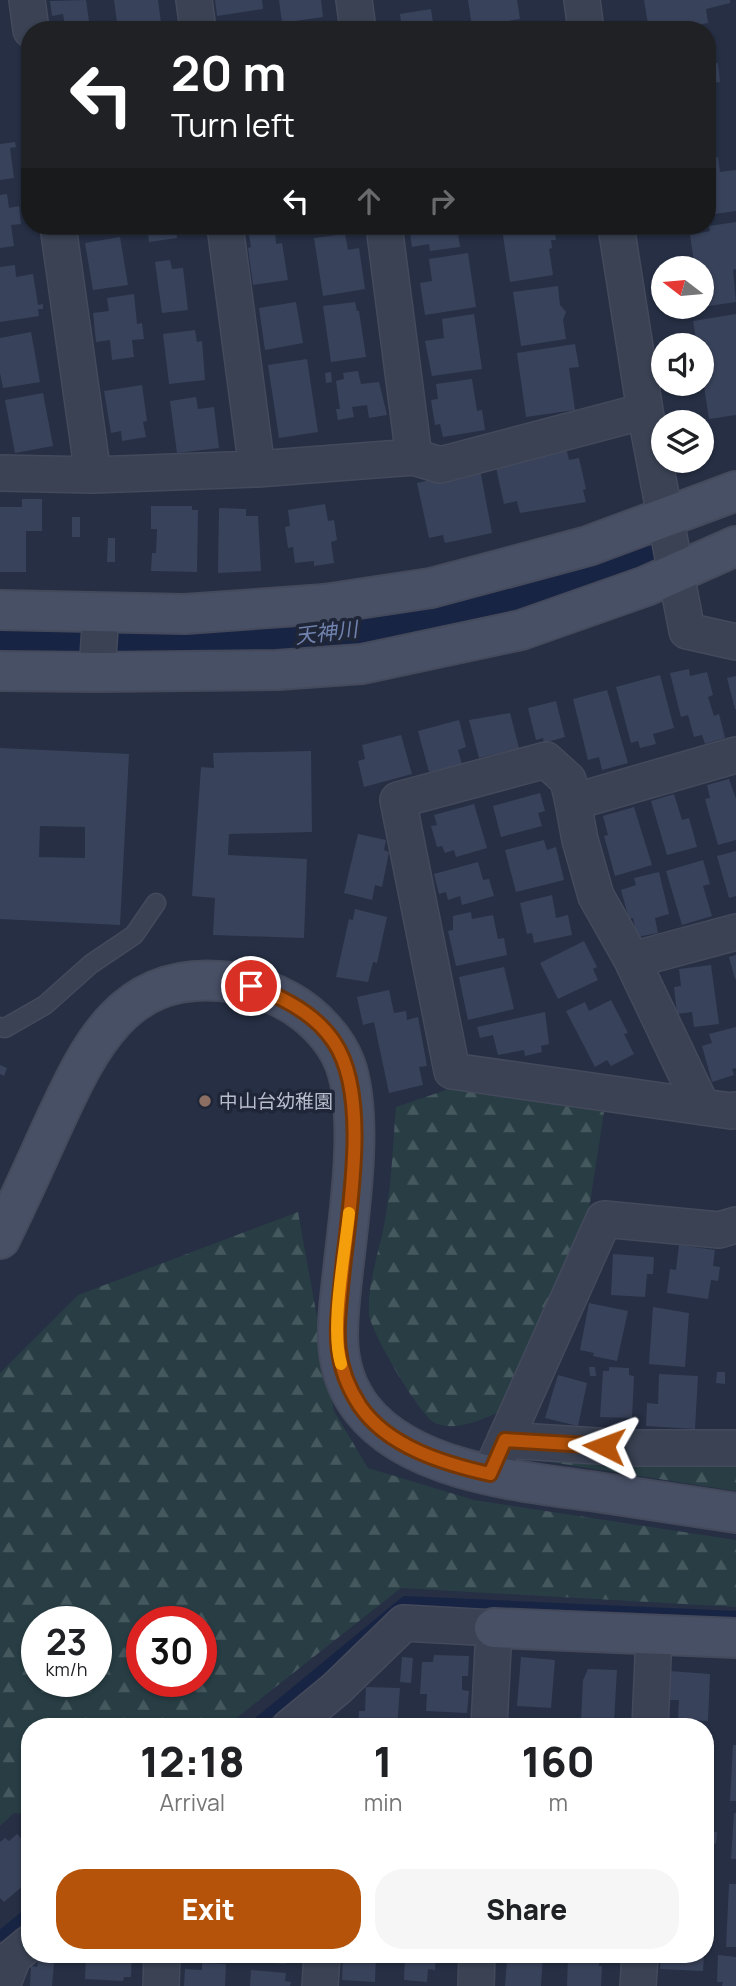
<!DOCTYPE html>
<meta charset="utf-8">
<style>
body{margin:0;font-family:Manrope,"Noto Sans JP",sans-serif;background:#f6f6f6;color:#202124;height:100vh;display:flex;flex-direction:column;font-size:26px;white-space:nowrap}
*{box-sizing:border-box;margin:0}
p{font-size:23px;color:#757577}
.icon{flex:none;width:38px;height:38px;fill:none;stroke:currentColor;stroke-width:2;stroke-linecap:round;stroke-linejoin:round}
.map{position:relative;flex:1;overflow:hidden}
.panel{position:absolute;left:21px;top:1718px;width:693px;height:245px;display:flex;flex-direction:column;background:#fff;border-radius:28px;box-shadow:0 2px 5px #0004}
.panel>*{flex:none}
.top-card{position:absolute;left:21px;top:21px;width:695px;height:214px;border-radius:28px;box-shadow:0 2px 5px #0004;background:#202124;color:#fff;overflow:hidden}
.needle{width:46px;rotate:286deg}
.fabs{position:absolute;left:651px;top:256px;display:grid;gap:14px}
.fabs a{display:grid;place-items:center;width:63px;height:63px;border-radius:50%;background:#fff;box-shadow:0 2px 5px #0004;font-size:35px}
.speed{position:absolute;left:21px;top:1606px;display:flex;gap:14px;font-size:35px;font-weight:700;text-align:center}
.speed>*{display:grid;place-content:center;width:91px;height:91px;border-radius:50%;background:#fff;box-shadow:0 2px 5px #0004;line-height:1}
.speed small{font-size:18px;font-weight:400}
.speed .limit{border:10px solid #d22;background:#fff;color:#111}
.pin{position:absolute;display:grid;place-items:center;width:60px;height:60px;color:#fff;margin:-30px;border:4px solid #fff;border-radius:50%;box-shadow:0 2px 7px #0007}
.me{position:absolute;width:77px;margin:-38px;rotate:273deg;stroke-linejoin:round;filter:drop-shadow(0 0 5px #0008)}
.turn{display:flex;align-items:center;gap:24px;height:147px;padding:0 35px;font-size:32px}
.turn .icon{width:91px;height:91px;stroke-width:2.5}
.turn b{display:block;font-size:49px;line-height:60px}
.lanes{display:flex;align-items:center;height:66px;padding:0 35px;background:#0003;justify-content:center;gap:35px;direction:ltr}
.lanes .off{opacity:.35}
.eta{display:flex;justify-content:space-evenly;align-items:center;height:119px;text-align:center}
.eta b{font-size:42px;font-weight:800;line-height:49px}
.button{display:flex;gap:14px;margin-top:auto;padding:14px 35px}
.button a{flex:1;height:80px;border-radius:28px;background:#b45309;color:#fff;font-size:28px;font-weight:800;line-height:80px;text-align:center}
.button a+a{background:#f6f6f6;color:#202124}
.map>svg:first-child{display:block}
</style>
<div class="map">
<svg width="736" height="1986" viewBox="0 0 736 1986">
<defs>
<pattern id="forest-firs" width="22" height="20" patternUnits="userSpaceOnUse" patternTransform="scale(1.75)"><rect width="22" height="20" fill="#283e44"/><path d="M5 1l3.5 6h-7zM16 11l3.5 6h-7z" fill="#45585e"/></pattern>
</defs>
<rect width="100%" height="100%" fill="#262f44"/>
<!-- forest -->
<path fill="url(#forest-firs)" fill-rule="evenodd" d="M452,1088l152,24 -17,110 -80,187c-22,8 -48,24 -72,14 -15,-7 -65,-92 -66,-109 -2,-33 12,-67 17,-100 6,-35 7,-72 10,-107z
M298,1212l36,199 34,57 106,32 262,40v67l-335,-19 -176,139h-195v88l-16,-2 -14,13v-453l78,-78zM37,1622h59v60h-59zM142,1622h59v60h-59z
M531,1459l205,2v30z"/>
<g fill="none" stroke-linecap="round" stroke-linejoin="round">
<!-- stream -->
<path stroke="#182443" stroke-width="10" d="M252,1727l153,-126 331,15
M0,1936l30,-25"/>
<!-- river -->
<path stroke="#182443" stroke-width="56" d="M0,641l162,3 99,-4 185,-23 198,-59"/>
</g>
<!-- building -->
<path fill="#38425a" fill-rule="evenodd" d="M86,0l3,21 -24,4 -2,-11 -11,2 -2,-15z
M114,0h44l4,30h-44z
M215,0h47l1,9 -46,7z
M279,0h42l2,17 -41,6z
M468,0h49l3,19 -48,8z
M644,0h86v3l-24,6 2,14 -37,7h-22z
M431,9l3,21h-32l-2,-16z
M707,54l3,10 8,-1 2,19 -13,2z
M707,92l6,29 -6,1z
M707,133h3l3,25 5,-1 2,15 16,-2v41l-29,4z
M15,142l1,5 -6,1 4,30 -14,2v-36z
M7,194l2,14 10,-2 2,18 -10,1 3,21 -14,2v-53z
M736,222v47l-3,1 3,32 -34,5v-39h-7l-5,-33 20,-4 -1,-5z
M147,226h29l1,12 -28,4z
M409,226h48l3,21 -30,4 -1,-7 -17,3z
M524,226h30l2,14h-5l1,8 -3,1 4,26 -43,7 -8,-53z
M275,231l1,13 6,-1 6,37 -35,5 -5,-37 3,-1 -2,-12z
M345,234l3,16 11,-2 6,41 -42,7 -9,-58z
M120,237l8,48 -35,5 -8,-47z
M468,253l8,54 -51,8 -5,-32 12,-2 -3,-22z
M170,260l2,9 11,-1 5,42 -26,3 -7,-51z
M15,265l1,12 17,-3 5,31 5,-1v5h-5l1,7 -39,6v-55z
M558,286l2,19 6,7 -3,8 3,19 -45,7 -8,-54z
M134,294l3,30 5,-1 2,16 -12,1 2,17 -22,3 -2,-20 -14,2 -3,-29 16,-2 -2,-13z
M296,302l7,41 -38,7 -6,-42z
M355,302l2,9h2l7,46 -35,5 -8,-56z
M474,314l8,55 -50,7 -7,-35 19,-3 -2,-19z
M736,314v101l-27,4 -7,-46v-28h-5l-4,-24z
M195,330l2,12 5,-1 3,39 -36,4 -6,-50z
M31,332l9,50 -37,6 -3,-15v-35z
M575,344l4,23 -10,1 6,42 -49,7 -9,-64z
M307,359l11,73 -39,6 -11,-73z
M358,371l3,13 18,-2 8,33 -18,3 -2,-13 -15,2 2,10 -16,3 -2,-11h4l-4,-28 8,-2 -1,-6z
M331,372l1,10 -6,1 -1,-10z
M472,379l5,32 5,-1 3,20 -42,7 -3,-13 -5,1 -4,-25 7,-1 -2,-15z
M142,385l5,36 -4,1 3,15 -24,4 -1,-10 -10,2 -7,-42z
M43,393l10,53 -38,7 -10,-53z
M196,397l2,12 16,-2 5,41 -42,5 -7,-52z
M567,451l2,9 10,-2 7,31 -3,1 3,12 -66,11 -3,-12 -13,3 -9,-41 48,-10v3z
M480,469l12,64 -47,10 -2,-8 -14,3 -12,-55z
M22,499h20v32h-16v41h-26v-65h22z
M325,504l3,17 6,-1 3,20 -6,2 3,21 -20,3v-5l-19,2 -2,-16 -5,1 -3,-21 5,-1 -2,-16z
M151,506h41v4h6l-1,62 -46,-1 1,-18h4l1,-24h-6z
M219,508l27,1v7h12l3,55 -43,2z
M72,517h8v20h-8z
M108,538h7v24h-8z
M689,669l1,7 17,-4 6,23 -5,2 6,19 5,-2 6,24 -20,6 -3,-9 -8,2 -6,-22 -7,2 -11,-44z
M660,675l14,53 -21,6 3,10 -16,4 -2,-7 -7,2 -15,-56z
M736,676v33h-1l-8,-31z
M607,690l21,73 -26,7 -3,-13 -11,3 -15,-61z
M556,701l9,36 -21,6 -1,-5 -7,2 -8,-32z
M510,713l9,35 -40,10 -10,-38z
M459,720l7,27 -8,3 4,14 -33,8 -11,-41z
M401,735l11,39 -48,13 -6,-26 7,-2 -3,-14z
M0,748l129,6 -9,171 -120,-6zM40,826l45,1v31l-46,-1z
M311,751l1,81 -83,2 -1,21 79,4 -3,79 -91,-3 2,-37 -23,-2 9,-129 13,1 -1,-15z
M729,779l7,20v41l-18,5 -13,-46 5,-1 -3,-13z
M540,793l5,18 -7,2 4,13 -41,11 -8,-31z
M674,794l8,26 7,-2 8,29 -30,8 -16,-54z
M474,804l13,44 -31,9 -2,-7 -9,3 -3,-7 -5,1 -6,-21 6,-1 -3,-10z
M634,807l18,58 -37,11 -11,-40 4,-1 -5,-19z
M358,834l28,6 -2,10 5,2 -7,35 -7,-2 -3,15 -28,-7z
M544,840l3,10 9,-3 8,33 -48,12 -11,-42z
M736,851v45l-7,2 -12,-42z
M703,860l7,24 -7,2 9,30 -30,9 -16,-54z
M478,862l5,18 6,-1 5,17 -32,9 -2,-9 -12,4 -2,-8 -7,2 -5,-20z
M659,872l10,42 -14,4 3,15 -21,4 -4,-19 -4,1 -8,-29 15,-5 -2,-7z
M552,895l4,23 12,-3 4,20 -38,8 -2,-10 -5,1 -7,-31z
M355,909l32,8 -10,46 -4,-1 -5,20 -32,-5 13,-58 4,1z
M471,912l1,7 21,-4 5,24 6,-1 3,17 -51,11 -8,-35 5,-1v-14z
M584,941l13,26 -4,2 5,11 -40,19 -18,-36z
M736,955v24h-1l-6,-22z
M711,965l8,59 -25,3 -2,-15 -15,2 -3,-27 7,-1 -2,-17z
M504,967l10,42 -46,11 -9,-43z
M389,990l5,23 12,-2 1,9 11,-3 9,49 -8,1 4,18 -34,8 -15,-71 -11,3 -6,-28z
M611,1000l17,33 -4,1 10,20 -23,12 -4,-6 -12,7 -29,-56 19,-9 4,9z
M545,1012l4,32 -8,2 1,6 -17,4 -1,-6 -26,5 -5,-20 -13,3 -3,-11z
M736,1027v41l-4,1 2,6 -22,7 -10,-36 10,-3 -3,-9z
M0,1065l7,3 -3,8 -4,-2z
M679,1245l36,5 -2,16 7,1 -2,14 -7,-1 -3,19 -41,-6 3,-24 6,1z
M613,1254l41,3 -1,17h-6l-2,23 -34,-2z
M589,1303l39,8 -11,50 -24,-5 1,-3 -14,-3z
M653,1307l36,6 -4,54 -36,-3z
M589,1367h6l1,9h-6z
M609,1367l20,1v7l5,1 -2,42 -32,-1 3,-46h6z
M717,1372h8v12l-9,-1z
M659,1374l39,2 -3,53 -49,-3 1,-23 11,1z
M558,1375l29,8 -9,43 -33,-8z
M434,1655l35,1 -1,20h-6v14l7,1 -2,22 -41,-2 1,-17h-7l2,-32h11z
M402,1657l11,1 -2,25 -11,-1z
M521,1657l34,3 -4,48 -34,-2z
M588,1669l29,1 -3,52 -33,-2 2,-40z
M670,1671l40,3 -2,47 -30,-2 1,-19h-11z
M366,1687l34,1 -3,39h-39l1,-16h6z
M420,1721l25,1v5h-26z
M733,1745h3v56h-6z
M705,1813h8l-1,19h5l-1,12 -4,-1 -1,3h-6z
M734,1813h2v46h-5z
M17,1834l13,14v11l-4,3 4,4v14l-26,22 -4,-4v-56l5,-4 4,3z
M705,1853l7,1 -3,43h-4z
M729,1884h7v63h-10z
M86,1955h46l-1,22h-7l-1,4 -38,-2z
M252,1955h33v9l-33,-3z
M343,1955h33l-1,27 -33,-2z
M405,1955h31l-1,15 -7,-1 -1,13 -23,-2z
M519,1955h24l-2,31h-36l2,-26 11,1z
M565,1955h34v11h3l-1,20h-34l1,-28h-3z
M661,1955h43l-1,16 -43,-2z
M718,1955l18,2v29h-14l1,-4h-6z
M38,1961l16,2 -2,23h-22l1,-20 6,1z
M202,1963l24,1 -1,22h-41l1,-17 17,1z
M251,1970l35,3 -1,8 6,1 -1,4h-40z"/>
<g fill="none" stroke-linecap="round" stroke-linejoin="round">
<defs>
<path id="lane" d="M0,1027l5,1 40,-23 46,-41 43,-29 22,-32"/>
<path id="street" d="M27,0l4,30
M194,0l4,30
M354,0l4,30
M582,0l4,30
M58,226l35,249
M225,226l32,243
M384,226l30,231
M616,226l29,185 42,220 49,11
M0,473l93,2 164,-6 157,-12 26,8 205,-54
M97,672l4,-60
M736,755l-163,47 -5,-22 -22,-20 -148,40 54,271 279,40 5,-1
M573,802l7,38 16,56 36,64 104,-28
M632,960l70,147
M505,1440l124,8h107
M490,1474l114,-255 115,11 17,-5
M290,1727l46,-38 68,-66 90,5 -5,99
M650,1727l4,-92
M2,1986l11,-29 17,-14
M161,1986l1,-31
M320,1986l2,-31
M476,1986l1,-31
M638,1986l2,-31"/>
<path id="secondary" d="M0,610l185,4 140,-10 106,-16 157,-42 148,-55
M0,671l97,1 180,-2 85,-6 159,-34 125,-44 90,-40
M0,1239c19,-38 36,-77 54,-116 35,-75 68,-149 165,-142 31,2 63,13 88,33 17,14 30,29 38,50 20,54 3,158 -3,216 -5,46 -11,89 20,129 49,63 161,73 235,83 46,7 93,14 139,21
M494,1628l242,10"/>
</defs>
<!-- lane casing -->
<use href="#lane" stroke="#444a5c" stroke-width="21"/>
<!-- street casing -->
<use href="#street" stroke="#444a5c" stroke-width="38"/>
<!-- secondary casing -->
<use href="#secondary" stroke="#444a5c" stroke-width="42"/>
<!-- lane -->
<use href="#lane" stroke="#3a4253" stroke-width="18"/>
<!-- street -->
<use href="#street" stroke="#3a4253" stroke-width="35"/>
<!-- secondary -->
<use href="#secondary" stroke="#485066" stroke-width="38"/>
</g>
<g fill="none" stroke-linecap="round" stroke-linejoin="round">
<defs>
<path id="route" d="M251,986c32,11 64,27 83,56 37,54 14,173 8,236 -5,50 -11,84 18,128 28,41 85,58 130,68l15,-34 99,6"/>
</defs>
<!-- route casing -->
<use href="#route" stroke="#753606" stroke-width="18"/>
<!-- route -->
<use href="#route" stroke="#b45309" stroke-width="12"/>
<!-- slow -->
<path stroke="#f59e0b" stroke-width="12" d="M341,1364c-11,-36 4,-111 8,-151"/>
</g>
<!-- markers -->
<circle fill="#8d6e63" stroke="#1f2638" stroke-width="2.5" cx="205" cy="1101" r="7"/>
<g text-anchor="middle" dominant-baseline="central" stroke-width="7" stroke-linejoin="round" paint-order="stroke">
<!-- poi labels -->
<g font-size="19" fill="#b8bdcd" stroke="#1f2638" text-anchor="start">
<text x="219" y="1101">中山台幼稚園</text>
</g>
<!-- water labels -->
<g font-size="21" font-style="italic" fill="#7082ad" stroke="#1f2638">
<text transform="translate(326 632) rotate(-7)">天神川</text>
</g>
</g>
</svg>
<div class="fabs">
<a><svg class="needle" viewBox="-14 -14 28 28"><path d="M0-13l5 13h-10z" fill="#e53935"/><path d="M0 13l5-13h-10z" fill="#757577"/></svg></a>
<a><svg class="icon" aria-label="sound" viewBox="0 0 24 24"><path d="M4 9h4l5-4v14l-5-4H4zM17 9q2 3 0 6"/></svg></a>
<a><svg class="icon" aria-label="layers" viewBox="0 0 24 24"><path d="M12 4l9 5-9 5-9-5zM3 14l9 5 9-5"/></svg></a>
</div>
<div class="speed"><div>23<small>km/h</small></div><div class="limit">30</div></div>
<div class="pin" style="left:251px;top:986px;background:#d93025"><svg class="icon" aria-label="arrive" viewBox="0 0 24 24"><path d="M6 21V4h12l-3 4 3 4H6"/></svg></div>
<svg class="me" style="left:604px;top:1446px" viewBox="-20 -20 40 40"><path d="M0-17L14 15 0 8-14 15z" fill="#b45309" stroke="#fff" stroke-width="4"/></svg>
<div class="top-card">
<div class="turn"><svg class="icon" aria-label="left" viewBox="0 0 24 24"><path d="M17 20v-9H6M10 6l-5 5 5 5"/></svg><div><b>20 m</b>Turn left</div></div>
<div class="lanes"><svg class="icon" aria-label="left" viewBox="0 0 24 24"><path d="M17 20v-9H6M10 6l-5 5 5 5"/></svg><svg class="icon off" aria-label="ahead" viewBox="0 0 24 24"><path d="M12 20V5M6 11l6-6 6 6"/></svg><svg class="icon off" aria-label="right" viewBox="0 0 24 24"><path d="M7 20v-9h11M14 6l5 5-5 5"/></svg></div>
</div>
<section class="panel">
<div class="eta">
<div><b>12:18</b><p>Arrival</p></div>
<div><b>1</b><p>min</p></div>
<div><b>160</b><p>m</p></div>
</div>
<div class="button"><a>Exit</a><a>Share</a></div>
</section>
</div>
